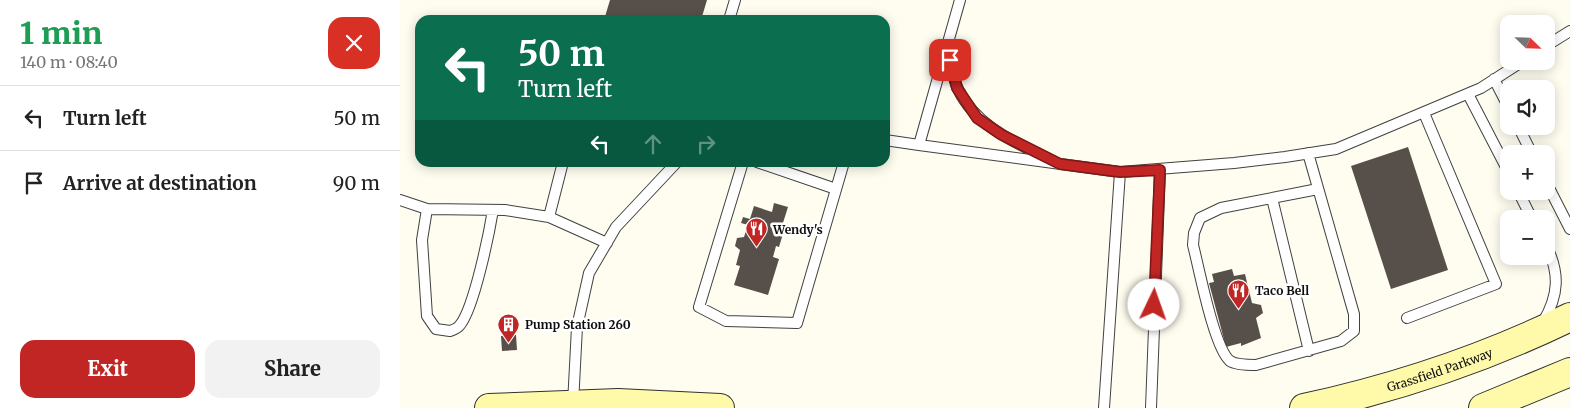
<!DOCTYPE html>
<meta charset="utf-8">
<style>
body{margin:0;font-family:Merriweather,serif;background:#f2f2f2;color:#222;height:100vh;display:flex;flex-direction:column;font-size:19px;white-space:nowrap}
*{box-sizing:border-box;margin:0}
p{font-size:16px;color:#767676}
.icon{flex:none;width:28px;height:28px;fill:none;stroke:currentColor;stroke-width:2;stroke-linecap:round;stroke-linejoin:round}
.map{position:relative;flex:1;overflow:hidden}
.panel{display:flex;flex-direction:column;background:#fff;width:400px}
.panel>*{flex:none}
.banner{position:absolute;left:15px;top:15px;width:475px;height:152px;border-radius:15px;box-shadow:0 2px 12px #0003;background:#0b6e4f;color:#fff;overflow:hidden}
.needle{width:32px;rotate:113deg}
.buttons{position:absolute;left:1100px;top:15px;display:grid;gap:10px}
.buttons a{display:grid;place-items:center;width:55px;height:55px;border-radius:10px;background:#fff;box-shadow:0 2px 12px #0003;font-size:25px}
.pin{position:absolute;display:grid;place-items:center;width:42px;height:42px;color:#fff;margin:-21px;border-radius:10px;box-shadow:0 2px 8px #0006}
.me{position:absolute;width:55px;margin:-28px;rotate:3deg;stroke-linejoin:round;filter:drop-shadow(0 0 4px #0008)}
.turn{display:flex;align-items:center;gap:18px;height:105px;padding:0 20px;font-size:22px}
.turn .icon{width:65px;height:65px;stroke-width:2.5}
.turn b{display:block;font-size:35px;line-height:42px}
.lanes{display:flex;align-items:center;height:48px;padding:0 20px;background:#0003;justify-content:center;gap:25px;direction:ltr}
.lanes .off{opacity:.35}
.round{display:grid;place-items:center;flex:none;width:52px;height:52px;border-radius:15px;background:#f2f2f2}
.head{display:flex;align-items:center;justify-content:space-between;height:85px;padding:0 20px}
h1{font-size:30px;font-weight:800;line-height:38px;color:#1e9e55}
.button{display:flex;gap:10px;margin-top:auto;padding:10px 20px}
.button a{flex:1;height:58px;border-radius:15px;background:#c12524;color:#fff;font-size:20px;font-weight:800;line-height:58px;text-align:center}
.button a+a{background:#f2f2f2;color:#222}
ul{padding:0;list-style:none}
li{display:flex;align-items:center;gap:15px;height:65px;padding:0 20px;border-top:1px solid #e0e0e0}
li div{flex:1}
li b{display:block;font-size:19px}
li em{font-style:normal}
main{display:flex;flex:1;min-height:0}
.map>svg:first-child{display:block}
</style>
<main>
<section class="panel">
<div class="head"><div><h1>1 min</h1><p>140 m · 08:40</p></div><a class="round" style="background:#d93025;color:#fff"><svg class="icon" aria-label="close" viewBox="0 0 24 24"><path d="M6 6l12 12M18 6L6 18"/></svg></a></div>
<ul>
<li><svg class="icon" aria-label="left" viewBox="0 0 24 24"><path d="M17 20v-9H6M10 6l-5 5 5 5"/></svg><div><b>Turn left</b></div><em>50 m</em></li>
<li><svg class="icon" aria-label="arrive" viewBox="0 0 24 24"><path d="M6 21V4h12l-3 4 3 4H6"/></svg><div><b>Arrive at destination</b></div><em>90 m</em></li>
</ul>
<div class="button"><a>Exit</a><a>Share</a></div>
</section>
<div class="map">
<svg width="1170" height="408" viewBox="0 0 1170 408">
<rect width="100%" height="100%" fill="#fffdef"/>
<!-- building -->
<path fill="#57504a" d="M210,0h97l-6,20h-97z
M1008,147l40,123 -57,19 -40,-123z
M374,203l14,4 -6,19 3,1 -6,20 -3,-1 -3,11 6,2 -11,36 -34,-10 6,-19 -4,-1 4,-15 -5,-4 2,-8 7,-1 4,-12 -7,-2 2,-6 7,2 4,-13 18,6z
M832,269l2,7 11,-2 7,29 9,2 2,8 -7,5 5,20 -20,8v-3l-15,4 -17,-64 5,-1 -2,-8z
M116,335l1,15 -15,1 -1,-15z"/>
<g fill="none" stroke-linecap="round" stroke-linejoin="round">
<defs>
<path id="lane" d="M560,0l-41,145 201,27 114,-9 51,-6 51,-8 145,-61 42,-27
M329,20l6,-20
M1146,46l24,-15
M547,47c3,13 5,30 11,42 18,38 57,53 93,71
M1094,79l15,29
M1068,94l41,79
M1118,126l14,28
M485,140l34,5
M908,153l46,161v17l-13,10 -85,24c-7,0 -20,0 -26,-4 -16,-13 -31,-93 -37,-116l1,-12 6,-15 21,-10 97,-19
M163,162l-14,55 58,26
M343,162l-44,145 27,14 71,2 47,-161
M357,162l79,27
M1146,182l24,47
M1118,191l14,28
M872,198l37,153
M0,200l27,9 78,1 44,7
M27,209l-5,31 5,76 9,13 14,2c3,-1 8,-3 10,-6 14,-17 29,-91 33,-115
M1007,318l89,-34 -72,-171
M1143,322c16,-27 17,-49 3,-77
M173,404l4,-77 12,-54 27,-46 61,-65
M704,408l16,-236
M751,408l9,-238"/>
<g id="secondary">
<path d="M89,408l129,-5 102,5"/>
<path id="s1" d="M904,408c92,-20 182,-50 266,-91"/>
<path d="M1083,408l87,-36"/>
</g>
</defs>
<!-- lane casing -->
<use href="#lane" stroke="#414141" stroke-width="12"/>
<!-- secondary casing -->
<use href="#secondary" stroke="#303030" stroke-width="30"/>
<!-- lane -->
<use href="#lane" stroke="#fff" stroke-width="10"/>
<!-- secondary -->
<use href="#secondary" stroke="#fffaaa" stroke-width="28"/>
</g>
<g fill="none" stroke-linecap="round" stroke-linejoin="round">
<defs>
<path id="route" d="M550,60l7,28 20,30 25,17 58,29 60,8 40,-2 -6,135"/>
</defs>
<!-- route casing -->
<use href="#route" stroke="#7d1817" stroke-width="12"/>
<!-- route -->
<use href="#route" stroke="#c12524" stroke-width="9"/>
</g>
<!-- icons -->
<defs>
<symbol id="restaurant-pin" viewBox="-11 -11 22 30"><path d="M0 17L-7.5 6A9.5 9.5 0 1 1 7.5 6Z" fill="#c12524" stroke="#fff"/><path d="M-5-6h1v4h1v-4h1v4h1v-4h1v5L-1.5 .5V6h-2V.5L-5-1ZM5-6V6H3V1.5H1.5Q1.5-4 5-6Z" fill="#fff"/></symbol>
<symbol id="building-pin" viewBox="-11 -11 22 30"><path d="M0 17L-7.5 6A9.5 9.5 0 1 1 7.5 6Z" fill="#c12524" stroke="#fff"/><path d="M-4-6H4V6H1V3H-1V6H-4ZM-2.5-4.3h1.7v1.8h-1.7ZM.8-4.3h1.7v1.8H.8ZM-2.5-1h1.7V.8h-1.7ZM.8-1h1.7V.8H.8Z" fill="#fff"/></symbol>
</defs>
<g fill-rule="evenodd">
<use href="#restaurant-pin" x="344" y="216" width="25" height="34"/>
<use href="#restaurant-pin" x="826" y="278" width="25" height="34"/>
<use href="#building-pin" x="96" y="312" width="25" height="34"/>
</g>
<g text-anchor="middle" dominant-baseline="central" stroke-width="5" stroke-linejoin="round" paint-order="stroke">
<!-- poi labels -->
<g font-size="12" font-weight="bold" fill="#0e0e0e" stroke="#fff" text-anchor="start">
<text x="373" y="229">Wendy's</text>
<text x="855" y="290">Taco Bell</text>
<text x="125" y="324">Pump Station 260</text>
</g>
<!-- street labels -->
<g font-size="12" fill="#0e0e0e" stroke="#fff">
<text stroke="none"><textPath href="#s1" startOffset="141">Grassfield Parkway</textPath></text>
</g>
</g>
</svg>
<div class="buttons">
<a><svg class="needle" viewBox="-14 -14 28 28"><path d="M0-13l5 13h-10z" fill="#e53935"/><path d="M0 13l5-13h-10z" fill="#767676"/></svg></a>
<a><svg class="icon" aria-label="sound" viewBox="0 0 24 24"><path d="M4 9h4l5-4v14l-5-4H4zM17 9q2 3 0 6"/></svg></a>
<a>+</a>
<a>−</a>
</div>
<div class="pin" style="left:550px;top:60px;background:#d93025"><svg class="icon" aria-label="arrive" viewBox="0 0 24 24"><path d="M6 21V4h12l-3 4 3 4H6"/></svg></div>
<svg class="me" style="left:754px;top:305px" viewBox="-20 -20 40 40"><circle r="19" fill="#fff"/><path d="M0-13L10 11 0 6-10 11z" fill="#c12524"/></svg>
<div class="banner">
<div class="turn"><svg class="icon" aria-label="left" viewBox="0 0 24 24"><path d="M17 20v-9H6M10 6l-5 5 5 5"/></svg><div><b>50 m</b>Turn left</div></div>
<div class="lanes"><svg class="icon" aria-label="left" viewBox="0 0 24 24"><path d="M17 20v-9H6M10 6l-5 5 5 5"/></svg><svg class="icon off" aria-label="ahead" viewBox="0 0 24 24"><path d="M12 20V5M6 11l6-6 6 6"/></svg><svg class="icon off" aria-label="right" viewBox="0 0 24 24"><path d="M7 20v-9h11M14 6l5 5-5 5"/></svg></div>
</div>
</div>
</main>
